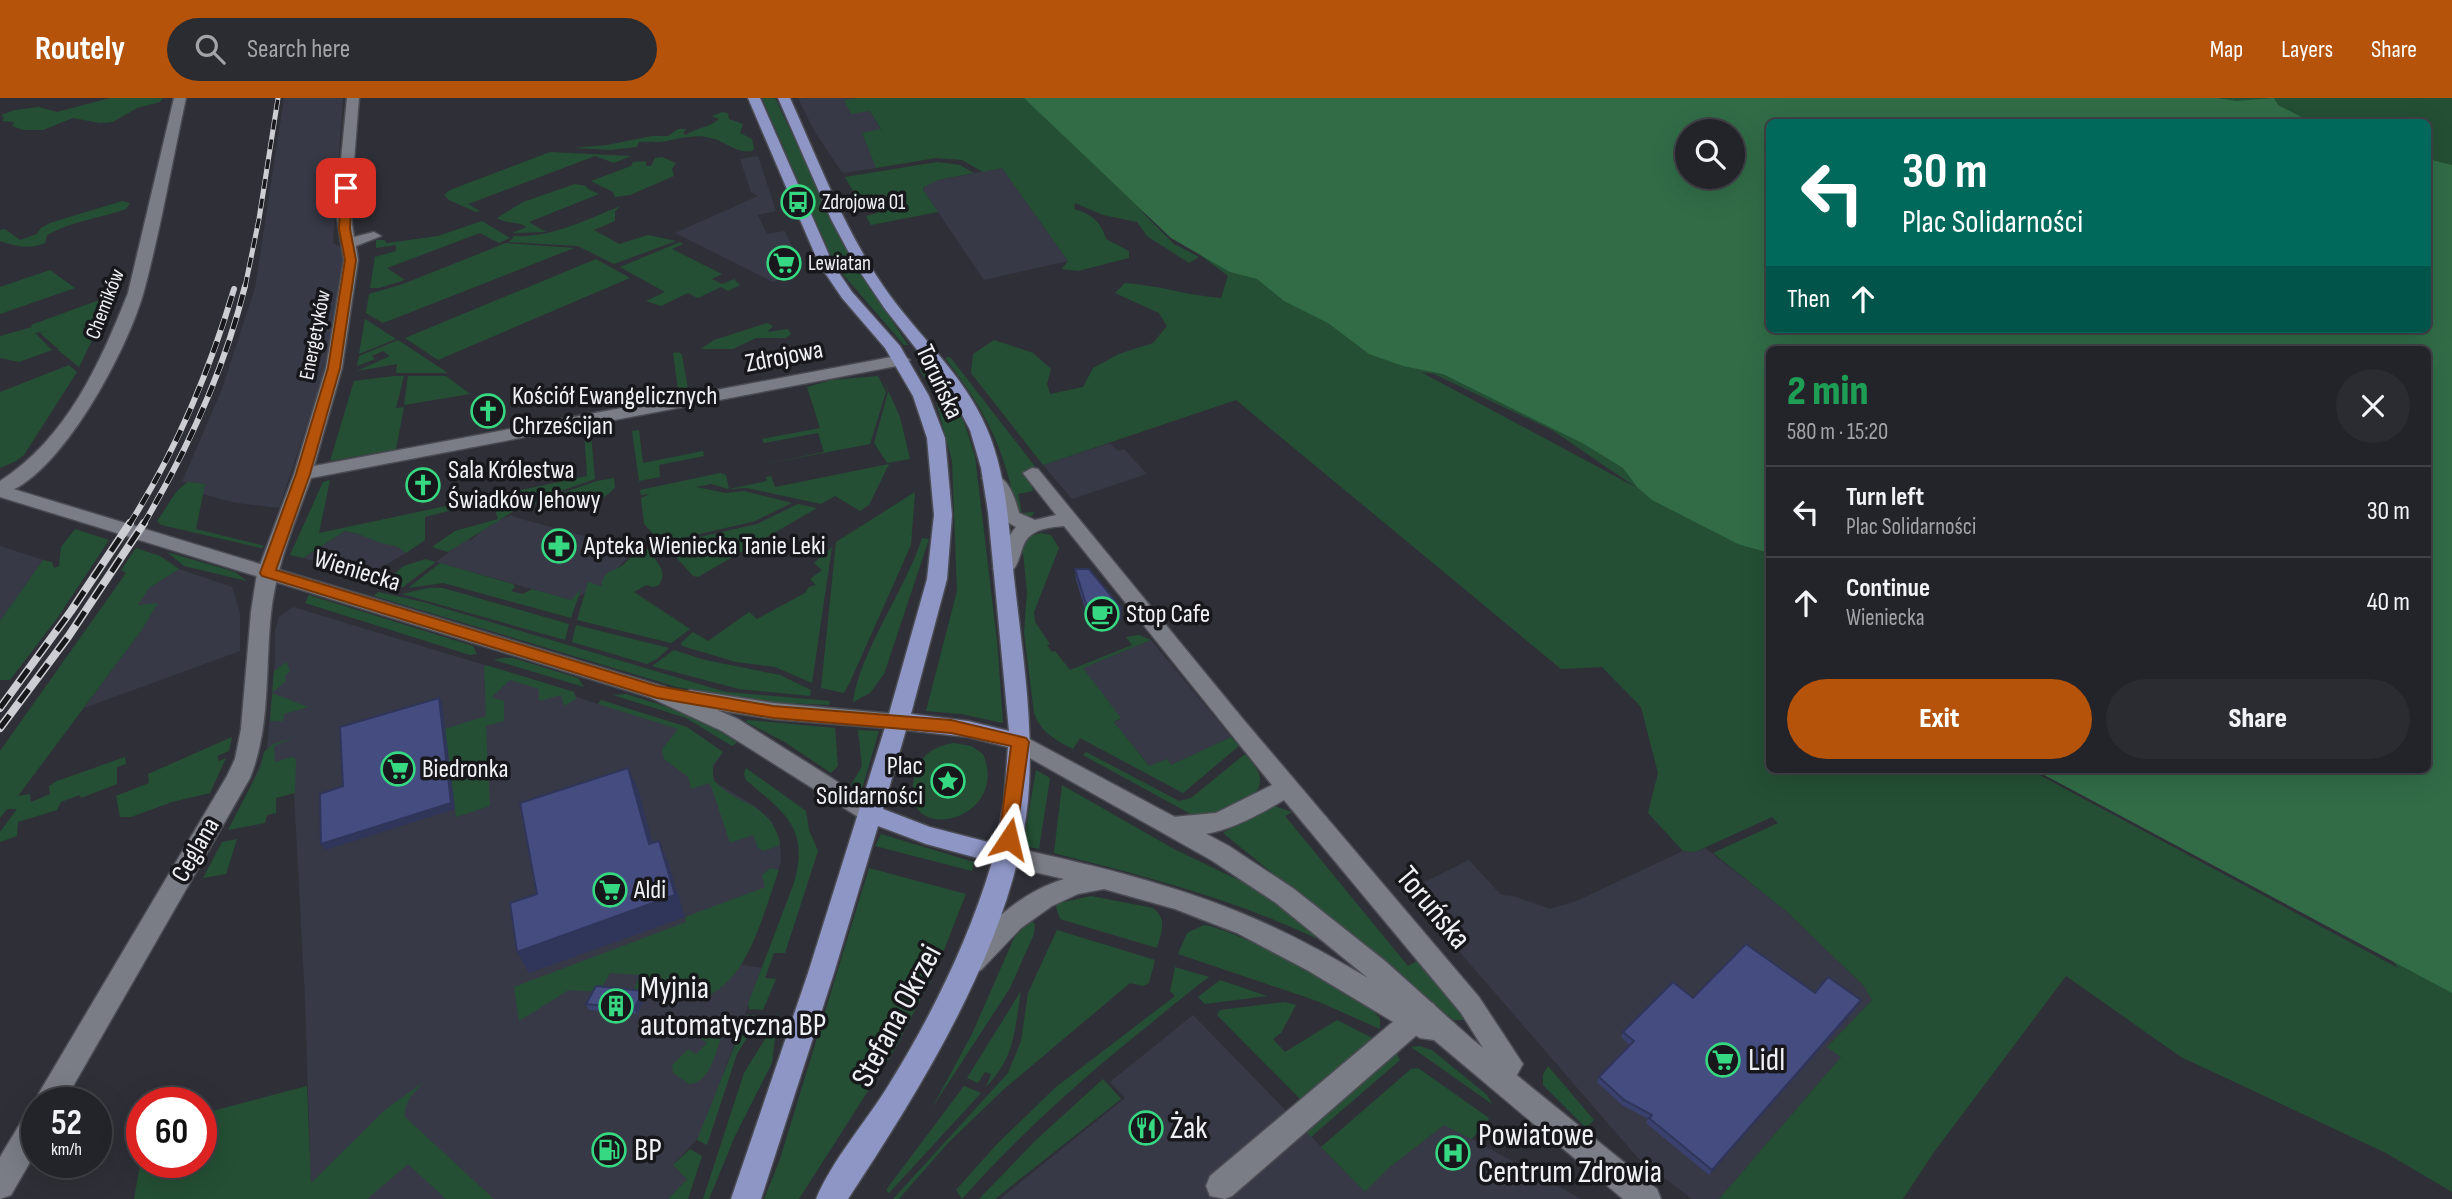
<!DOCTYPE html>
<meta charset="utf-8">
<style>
body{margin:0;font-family:"Sofia Sans Condensed",sans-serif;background:#2b2c31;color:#f1f3f6;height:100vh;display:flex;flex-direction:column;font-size:26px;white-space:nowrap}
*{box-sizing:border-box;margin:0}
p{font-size:23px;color:#a3a4a8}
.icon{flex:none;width:38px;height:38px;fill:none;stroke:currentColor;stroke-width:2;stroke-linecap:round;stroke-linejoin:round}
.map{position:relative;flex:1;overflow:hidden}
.sheet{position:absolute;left:1766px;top:248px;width:665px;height:427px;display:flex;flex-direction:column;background:#232429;border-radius:10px;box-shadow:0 7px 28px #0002,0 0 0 2px #404146}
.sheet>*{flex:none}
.guide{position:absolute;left:1766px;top:21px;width:665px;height:214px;border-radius:10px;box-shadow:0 7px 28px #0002,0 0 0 2px #404146;background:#00695c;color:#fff;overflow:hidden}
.buttons{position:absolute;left:1675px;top:21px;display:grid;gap:14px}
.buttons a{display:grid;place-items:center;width:70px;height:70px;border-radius:50%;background:#232429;box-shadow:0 7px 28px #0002,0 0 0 2px #404146;font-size:35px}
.speed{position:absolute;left:21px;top:989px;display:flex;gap:14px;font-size:35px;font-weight:700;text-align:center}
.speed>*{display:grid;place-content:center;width:91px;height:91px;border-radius:50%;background:#232429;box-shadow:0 7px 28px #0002,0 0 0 2px #404146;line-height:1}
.speed small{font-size:18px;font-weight:400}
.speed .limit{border:10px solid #d22;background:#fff;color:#111}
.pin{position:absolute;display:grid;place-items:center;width:60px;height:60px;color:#fff;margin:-30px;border-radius:14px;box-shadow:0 4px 10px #0006}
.me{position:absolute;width:77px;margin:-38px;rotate:10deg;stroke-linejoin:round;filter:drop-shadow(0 0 5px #0008)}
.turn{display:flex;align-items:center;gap:24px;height:147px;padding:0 21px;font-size:32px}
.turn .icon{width:91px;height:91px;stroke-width:2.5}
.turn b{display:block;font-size:49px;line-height:60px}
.then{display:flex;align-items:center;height:66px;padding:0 21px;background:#0003;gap:14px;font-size:26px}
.round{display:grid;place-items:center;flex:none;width:74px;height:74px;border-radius:37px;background:#2b2c31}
.summary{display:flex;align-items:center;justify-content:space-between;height:119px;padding:0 21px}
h1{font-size:42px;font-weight:800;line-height:52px;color:#1e9e55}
.primary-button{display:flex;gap:14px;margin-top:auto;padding:14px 21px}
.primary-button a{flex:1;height:80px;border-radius:42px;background:#b45309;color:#fff;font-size:28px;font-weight:800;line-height:80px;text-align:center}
.primary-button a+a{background:#2b2c31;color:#f1f3f6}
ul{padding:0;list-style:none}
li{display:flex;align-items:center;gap:21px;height:91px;padding:0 21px;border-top:2px solid #404146}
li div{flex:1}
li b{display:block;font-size:26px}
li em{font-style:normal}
header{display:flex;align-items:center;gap:42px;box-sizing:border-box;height:98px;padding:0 35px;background:#b45309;color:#fff}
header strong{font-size:33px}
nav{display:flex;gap:38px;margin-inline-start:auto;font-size:24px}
.search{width:490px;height:63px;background:#2b2c31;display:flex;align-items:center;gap:18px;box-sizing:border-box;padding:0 24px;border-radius:38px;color:#a3a4a8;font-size:26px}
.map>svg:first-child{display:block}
</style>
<header>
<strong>Routely</strong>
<div class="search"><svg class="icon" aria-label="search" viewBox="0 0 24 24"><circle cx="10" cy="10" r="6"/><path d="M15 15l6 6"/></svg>Search here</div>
<nav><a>Map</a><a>Layers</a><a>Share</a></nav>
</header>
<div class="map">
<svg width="2452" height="1101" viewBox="0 0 2452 1101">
<rect width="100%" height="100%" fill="#2f3037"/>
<!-- built -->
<path fill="#373946" d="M284,0h59l-10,145 13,7 -24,130 -43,128 -42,-5 -35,-9 3,-10 -23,-2 40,-93 33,-101z
M798,0h59l-13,2 7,13 19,-2 11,19 -19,3 14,35 -32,5 -3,-2 -26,-39z
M758,58l18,55 -18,4 9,19 18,-3 17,37 -29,14 -98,-49 83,-37 -7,-4 -11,-33z
M1002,70l66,93 -84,19 -61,-90 4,-6 11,-4z
M1110,345l8,8 6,-2 23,25 -75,25 -29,-34z
M511,417l3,2 121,33 -35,36 -29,14 -135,-38 30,-23 5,1 21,-17z
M345,433l46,12 15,10 -40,23 -63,-18z
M0,448l43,14 -43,61z
M179,471l53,18 8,26v38l-156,57 57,-77 -4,-26 12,-17z
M293,509l281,85 3,5 21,7 3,-4 86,27 36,25 -11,17 3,13 40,24 17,16 8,20 1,20 -39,103 20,3 -61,167 -28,30 15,13 -20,21h-362l5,-15 -6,-185 -12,-225 -44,17 18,-43 8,-87v-31l4,-13z
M1151,542l80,97 -60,28 -5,-6 -16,8 -36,-45 7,-3 -39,-51z
M1705,750l81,63 77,74 9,15 -44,46 13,11 -122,142h-27l-55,-42 -230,-266 62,-31 32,35 12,1 37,13 24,-7 109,-51 12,1z
M1193,917l172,177 24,-24 56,-44 136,75h-581l125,-101 -15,-16z"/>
<!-- green -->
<path fill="#244f34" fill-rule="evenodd" d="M110,0h53l-3,4 -23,6 -24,14 -13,1 -27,-5 -30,12h-19l-12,-4 2,-4 -12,-1 2,-3 -3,-3 14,-5 24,-3 18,5z
M762,0h13l77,162 56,85h-4l-69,-80z
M857,0h1595v1094l-66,-39 -205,-96 -115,-81 -132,176 -31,47h-184l122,-142 -14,-10 45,-47 -9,-15 -77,-74 -73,-58 65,-30 -6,-6 -77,35 -12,-1 -35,-38 10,-40 -17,-66 -39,-40 -41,2 -325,-269 -193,65 -72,-92 2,-19 21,-14 39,13 18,16 -4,15 3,10 33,-7 10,-19 26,-14 34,-11 14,-17 -8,-13 -44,-20 10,-10c34,2 63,13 96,15l7,-22 -89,-67 35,35 25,13 -10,6 -42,-27 -10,-14 -34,-7 -28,-12 -1,6c17,5 27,12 32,30l23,12v7l-51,13 -16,-2 6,-8 -66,-93 -19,4 -21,-12 -26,-2 -60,10 -14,-35 19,-4 -11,-18 -19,3 -7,-14zM1769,24h658v207h-658zM1687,33h45v46h-45zM1769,252h658v420h-393l347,175 17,23 -368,-198h-261zM1421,274l13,2 118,56 85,58z
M722,14l6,1 1,6 14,5 -3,9 12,6 2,10 -2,2c-15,3 -27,-10 -41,-13 -15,-4 -29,0 -44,3 -9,2 -19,0 -28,1l-2,5 -27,3 -37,-2 34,-3 45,-9h16l10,-7h8l-3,4 3,2c11,-8 23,-7 33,-16l-7,-3z
M550,54l81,4 -17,7 -19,-7 -127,48 12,7 -4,1 -27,-12 -5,-5 6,-5z
M662,59l14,6 -4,6 2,7 -44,19 -15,2 -2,-5 -22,-11 40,-15 2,-4 13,-1v5h5l4,-8z
M937,64l23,3 14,8 -36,7 -14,7 -1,3 15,22 -67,13 -5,-9 12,-3 -6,-12 -12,2 -15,-26z
M575,86l11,2 2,3 11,5 -70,28 17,10 -34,1 15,-6c-10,-6 -21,-3 -30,-9l26,-16z
M122,103l8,2 -4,6c-26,9 -54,12 -79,26l-2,8c-17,7 -29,3 -45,-2v-11l5,-1 15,11 17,-6 4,-6 9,-5z
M621,108l-6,5v10l-21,9 25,14 29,-9 28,6 -62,23 -36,-18 -69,-4 5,-6c38,2 73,-17 107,-30z
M482,123l28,17 -11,5 -19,-10 -93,35 18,12 -26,8h-9l5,-31 21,-6v-6l-20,3v-8h8l3,3 51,-7z
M680,144l3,2 -11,5 50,25 -10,5 10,5 12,-5 6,6 -12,6 -7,-4 -23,11 -10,-5 -27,13 -15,-5 19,-9 -45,-25z
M506,145l68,5 -191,75 -17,-10 3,-19 34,-10z
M596,161l34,19 -192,82 -33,-22z
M50,172l25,18 -75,26v-27z
M113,197l-12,27 -23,4 22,-2 -21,43 -22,-18 4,-1h-4l-17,-15 8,-2 -13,2 17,17 -33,12 -19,-4v-22l32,-9 -1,-2z
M365,221l31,20 -37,15z
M767,225l6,3 -6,6 21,-3 3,5 -5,4h-30l-23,11h-32l13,-9z
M398,242l50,33h-52l1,-9 -40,7 33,-15 -7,-5 -11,5 3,3 -18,7 2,-10z
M679,254l3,3 7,40 -25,4 -4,-4 18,-6 -5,-36z
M950,259l87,112 -14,4 8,10 2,8 -15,3 4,19 12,-1 -2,4h-9l-7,-5c-11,-63 -32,-103 -71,-153z
M69,267l8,7 -53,83 -8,6 -16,7v-76z
M923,268l5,2 21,26 15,28 11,34 22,185 6,82 -42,-9 -35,-3 31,-120 -5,-130 -17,-64 -15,-27z
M394,278h10l-8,32 8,-1 -8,42 -66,12 24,-80z
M408,278h38l24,18 -66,11z
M878,278l8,16 -16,52 -119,23 73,-15 -6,-19 -54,10 -2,-4 58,-11 -13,-41 25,-7z
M882,279l18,40 10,42 -23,4 -13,-20 14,-51z
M609,327l1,4 -19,5 4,45 -68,24 -79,49 -16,-5 23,-16 43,-12 -6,-19 -67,17v23l-19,13c-14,-11 -14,-6 -27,-11 -11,-4 -22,-9 -34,-11l-42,27 -13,-3 33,-73 7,-2 -11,53 268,-57 -3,-47z
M639,332l4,33 60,-12 1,5 -45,9 1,12 -21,4 -7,-50z
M889,366l-20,41 -9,6 -25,-15 -14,8 -74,-16 -19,1 -17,-5 -15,3 30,6 18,-2 48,12 -37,18 -93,22 -18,-19 -3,-26 9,-4 -9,1 -1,-5 80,-17 6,2 3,14 38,-8 -1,-4 5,-1 4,11z
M614,380l1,9c-18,24 -59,19 -85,17l67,-23z
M188,384l17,2 -9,45 69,17 -4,2 -100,-23 -4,-4c11,-14 16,-30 31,-39z
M915,394l-4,53 -61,137 -6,11 -23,-5 15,-146z
M798,406l19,4 -119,69 -5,-1 -28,-31 92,-21z
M75,431l34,11 -51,77 -48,63h-10v-59l43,-61 9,2 2,6 5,-2 2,-19z
M1041,435l10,2 8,13 -25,64 1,10 15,22 -3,1 5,7 3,-1 15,19 62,-25 -6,-8 13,-2 12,5 -68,28 38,50 -7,4 35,44 18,-7 4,6 60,-28 8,9 -56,47 -103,-55 -7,11c-17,-9 -32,-16 -39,-36l-10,-80 3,-41 -5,-49 6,-7z
M922,440l7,1 -45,135 -14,19 -17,9c7,-51 53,-113 69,-164z
M832,449l-20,136 -37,-16 -39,-5 -54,-16 -1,-3 12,-11 15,9 41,-29 8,7 48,-26 4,-6 7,-2 -6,-6 12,-9 -8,-7z
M136,450l24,8 19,13 -30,19 -11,17 20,-2 -17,28 -123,165 12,-2 1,8 19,-8 -1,-8 8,-5 68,-24 1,7 -9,3v17l-36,14 -1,-3 -19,7 -4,8 -39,12 -1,14 -17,6v-10l17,-23h-10l-7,9v-67l126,-178 -5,-3z
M648,451c7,12 21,22 11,36l-6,2 -7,-2 -12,7 56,37 -19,14 -94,-23 11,-38 13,4c5,-19 11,-12 23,-22 9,-8 11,-13 24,-15z
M167,454l68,20 12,9 -63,-15z
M425,461l11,3 -33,25 -20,-4 21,-17z
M440,465l73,21 2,3 -4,4 12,3 9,-5 39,11 10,-11 -10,29 -128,-35 -35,5z
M428,490h15l126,36 -4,16 -163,-46z
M378,494l45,10 303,90 104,9 -1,4 -64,-3 -88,-15 -303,-91z
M309,497l164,51 4,8 -7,1 -165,-52z
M576,527l93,23 -12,11 -10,5 -75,-22z
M674,552l31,10 75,15 31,15 -1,6 -71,-7 -87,-23z
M501,560h12l65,20 6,9 -90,-27z
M286,564l4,8 -5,6 1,5 -14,12 36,14 -24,7 -1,7h-13l4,-50z
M486,567l88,27 2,7 -12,7 -3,-11 -22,6v-12l-29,-9 -18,17 12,4v20l-18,5 4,80 -34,11 -11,-88 41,-13 -2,-49z
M626,596c38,12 80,23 111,49l-5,3 -46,-28 -73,-23z
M601,602l86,27 36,25 -10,13v14c21,27 56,21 67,63l-2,4 -15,5 -5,-3 -5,-13 -23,8 -20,-60 -19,6 -3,-12 -24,-18 -2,-10 16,-20 -80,-25z
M747,622l88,8 3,38 -7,7 -48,-32 -37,-19z
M858,632l21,1 -18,61 -10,-7 11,-19z
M232,639l-3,14 -12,5 2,5 7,-3 -16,35 -38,9 -41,15h-11l-4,-21 33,-13 -1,-9z
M295,639l-21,9 1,16 17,-5 4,2 -1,34 -19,5v15l-9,2 -2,8 -37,7 32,-62 4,-16 9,-8z
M954,645l17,3 12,8c29,69 -89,95 -68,21 5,-20 19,-29 39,-32z
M1086,654l93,49 12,-3 54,-44c6,8 16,17 15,28 0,20 -48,34 -64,35l-113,-62z
M746,670l60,43 3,19 9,21 -33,102h-11l-9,25 11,1 -13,31 -14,-1 -1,-5 46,-121c16,-56 -10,-70 -48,-103l-2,-6z
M1036,672l14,8 -11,71 -16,-3z
M1062,687l112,64 79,38 65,49 -3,2c-84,-40 -171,-62 -261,-85z
M1271,707l21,7 -7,4 123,150 13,-7 45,58 -1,3h-11l-231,-187z
M881,736l93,28 -2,9 -97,-25z
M237,741l-11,35 -23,4 19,-36z
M771,770l8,2c-16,42 -32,122 -85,129 -7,1 -15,0 -22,-1l3,-9 -3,-4 -23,-2 -6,11 -11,-1 8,-18 -30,-2 -11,19 -30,-2 -50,31 -5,-34 172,-65 -1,-5 80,-30 -3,-12z
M869,770l97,26 -28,71 -42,82 -97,152h-35l16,-40z
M1091,798l62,12c15,11 8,24 4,40l-97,-29 -5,-15z
M1031,820l4,7 -1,9 -24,54 -78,120 40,-74 42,-96z
M1204,827c30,4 162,70 176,94v10l-63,-28 -139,-47 9,-21z
M1057,832l98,30 -6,23 -6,3 -13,-3 -127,107 -55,53 -49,56h-6l115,-126 13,-32 7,-48z
M1175,869l34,10c-21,15 -39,31 -59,47 -68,54 -130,110 -188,175l-6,-9 41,-46 59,-57 119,-91 -5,-5z
M1220,882l47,16 -62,8 -7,-7z
M1021,893c-7,41 -5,64 -35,96l5,-13 -6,-2 -7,11 -11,-5z
M1285,904l11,3 -15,28 -8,6 12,13 52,-32 39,20 -74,61 -85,-86 3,-5z
M778,914l-6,51 -37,73 -26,63h-6l41,-126 28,-45z
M747,917l13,1 -23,38 -30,91 -10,-5z
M719,923l4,2 1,6c-7,17 -12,54 -35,55l-16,-11 -1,-8 16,-16 8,5 11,-11 -7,-5z
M1420,948l12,4 55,45 5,9 -81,-57z
M1396,954l4,8 -89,77 -6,-6z
M1548,968l46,54 -8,8 -43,-43v-11z
M1418,970l71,50 -5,9 -13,12 -27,-14 -55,43 -24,24 -44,-45 90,-78z
M1103,981l18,20 -126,100h-16l57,-59z
M425,983c-10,10 -22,21 -20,36l89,82h-48l-38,-35 -41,35h-233l8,-45v8h59v-48l106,-28 4,97 75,-74z
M964,988l17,7 -92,100 -3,-3z
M690,1051l12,7 -14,43h-20l19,-20 -14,-14z"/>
<!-- water -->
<path fill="#316c47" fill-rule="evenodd" d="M1024,0h1193l19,3 38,-3 4,7 33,17h-542v207h658v-170l25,6v828l-417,-223h392v-420h-658v203l-31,-9 -86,-44 -14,-12 -15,-20 -39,-24 -141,-70 -40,-8 -34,-12 -41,-31 -44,-22 -27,-22 -27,-7 -59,-34zM1687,33h45v46h-45z"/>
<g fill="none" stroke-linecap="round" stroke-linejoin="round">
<defs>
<path id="street" d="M174,0h12c-14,64 -25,130 -42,193 -15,56 -84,189 -144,204v-14c66,-42 100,-117 128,-188z
M347,0h12l-9,113 4,26 20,-5 7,4 -25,10 2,14 -16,108 -28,98 588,-111 8,5 -8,5 -591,113c-16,44 -35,88 -40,135 -6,55 0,113 -21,165l-186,324h-27v4l-2,-4 4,-9 188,-317 8,-17 6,-30 10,-117 6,-39 37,-99 32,-106 18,-108 -8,-49z
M1032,370l6,1 205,250 236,278 44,67 -13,23 -10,4 -10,-4 -4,-9 7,-14 -32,-51 -177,-213c-36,21 -79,45 -122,32l-4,-7 4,-7 54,-5 56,-28 -208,-259c-11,1 -24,2 -33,9 -14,10 -7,35 -28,40l-7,-2 -3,-4c9,-13 12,-30 23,-42l-12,-7 -9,-26 -13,-16 9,-5c18,4 24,25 28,40l16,7 21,-5 -33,-42z
M1424,902l10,4 3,8 -3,8 -202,176 -7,3 -15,-3 -4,-10 4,-10 204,-172z
M37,1011v41l-26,45 -11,4v-42l27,-45z"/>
<path id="secondary" d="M0,387l665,202 16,7 9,-4 83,13 133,12 3,6 -3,6 -8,2 -125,-10 -56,-9 21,9 141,89 4,6 -4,6 -8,3 -8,-3 -141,-89 -73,-34 -649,-200z
M1020,636l209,112 65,43 91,72 87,78 185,150 4,10h-38l-189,-159 -14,-2 -113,-68 -70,-37 -62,-24 -71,-20 -26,5 -26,12 -31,22 -40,42 -9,3 -9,-3 -4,-8 4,-8c28,-33 59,-62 101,-75l-68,-16 -3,-7 3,-7 9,-3c84,18 169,38 248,72 40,17 78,38 115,60l-92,-75 -65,-43 -199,-112 -3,-6 3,-6z"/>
<path id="primary" d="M748,0h12l73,166 19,28 48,54 29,50 16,42 7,77 -5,64 -36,135 57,7 41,10 -21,-219 -7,-44 -11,-38 -20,-38 -65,-83 -29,-43 -25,-47 -53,-121h12c29,64 54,131 94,189 33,48 80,87 103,142 22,51 22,111 29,166 8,69 18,135 12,205 -13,138 -105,285 -180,399h-32c16,-39 50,-77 72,-113 44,-71 80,-144 104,-224l-66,-18 -48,-18 -44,147 -73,226h-30l77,-226 79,-252 40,-142 7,-64 -7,-77 -14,-42 -28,-48 -43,-50 -23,-34zM906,632l62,7 40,10 -4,55 -8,42 -66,-17 -47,-18z"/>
</defs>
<!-- street casing -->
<use href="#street" stroke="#4b4c53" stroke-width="3"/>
<!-- secondary casing -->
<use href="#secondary" stroke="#4b4c53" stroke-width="3"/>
<!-- primary casing -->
<use href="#primary" stroke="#4b4c53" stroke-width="3"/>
<!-- street -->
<use href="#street" fill="#7b7d86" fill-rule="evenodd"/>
<!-- secondary -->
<use href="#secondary" fill="#7b7d86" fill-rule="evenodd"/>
<!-- primary -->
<use href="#primary" fill="#8e96c6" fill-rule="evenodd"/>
<defs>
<path id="rail-far2" d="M245,189l14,-68 19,-121"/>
<path id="rail-far1" d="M129,427c47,-74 80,-152 105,-236
M143,427c45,-76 81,-154 102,-239"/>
<path id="rail" d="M0,610l71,-97 59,-88
M0,630l68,-91 76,-114"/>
</defs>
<!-- rail-far2 casing -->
<use href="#rail-far2" stroke="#cdced3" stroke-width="5"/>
<!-- rail-far1 casing -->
<use href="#rail-far1" stroke="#cdced3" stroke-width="6"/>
<!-- rail casing -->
<use href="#rail" stroke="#cdced3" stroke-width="8"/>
<!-- rail-far2 -->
<use href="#rail-far2" stroke="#18181c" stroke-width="3.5" stroke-dasharray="10" stroke-linecap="butt"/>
<!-- rail-far1 -->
<use href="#rail-far1" stroke="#18181c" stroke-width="4.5" stroke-dasharray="12" stroke-linecap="butt"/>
<!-- rail -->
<use href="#rail" stroke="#18181c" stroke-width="5" stroke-dasharray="16" stroke-linecap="butt"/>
</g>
<!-- wall -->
<path fill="#3b416e" d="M1075,471l46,39v11l-31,6 -14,-45z
M1815,895l46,7 -3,6 -149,169 -63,-52 2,-4 -26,-14 -25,-23 2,-5 31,-32 -9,-8 2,-5 70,-34z
M646,898l-9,18 -48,-4 -3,-6z"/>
<!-- shaded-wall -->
<path fill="#30355a" d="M1121,510v11l-31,6 -1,-11z
M439,600l3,5 13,106 -130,41 -4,-6z
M628,670l10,21 21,77 -10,-22z
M659,743l9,21 17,55 -156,56 -12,-21z
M643,893l3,5 -9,18 -3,-5z
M1861,902l-3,6 -149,169 3,-5z"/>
<!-- building -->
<path fill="#454c80" stroke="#30355a" stroke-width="2" d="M1075,471h14l32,39 -32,6z
M439,600l12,105 -130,41 -1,-50 23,-8 -3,-59z
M628,670l21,76 10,-3 16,54 -158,57 -7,-49 27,-9 -17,-91z
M1746,846l69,49 13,-16 33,23 -149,170 -63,-52 3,-3 -28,-15 -25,-23 35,-36 -11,-9 50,-50 20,16z
M596,888l47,5 -9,18 -48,-5z"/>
<!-- route -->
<path fill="#b45309" stroke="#753606" stroke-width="2" d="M346,87l5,3 -1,41 6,31 -16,108 -30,106 -34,96 381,116 116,20 178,14 75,18 3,4 -14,102 -6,2 -7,-2 -3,-5 12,-93 -60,-13 -178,-15 -116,-20 -395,-122 -2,-3 36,-99 32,-106 17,-108 -6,-31 2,-41z"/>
<!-- icons -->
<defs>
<symbol id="bus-ring" viewBox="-11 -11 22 22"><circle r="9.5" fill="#18181c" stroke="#36d881" stroke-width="1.5"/><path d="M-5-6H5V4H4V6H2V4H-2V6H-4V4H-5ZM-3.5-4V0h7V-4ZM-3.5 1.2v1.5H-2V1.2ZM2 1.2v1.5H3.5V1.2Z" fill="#36d881"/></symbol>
<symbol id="supermarket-ring" viewBox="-11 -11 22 22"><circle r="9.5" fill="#18181c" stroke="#36d881" stroke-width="1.5"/><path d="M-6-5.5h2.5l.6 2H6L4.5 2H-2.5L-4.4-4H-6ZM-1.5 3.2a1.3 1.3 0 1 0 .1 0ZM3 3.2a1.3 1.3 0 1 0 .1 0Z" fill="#36d881"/></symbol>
<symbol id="church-ring" viewBox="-11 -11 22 22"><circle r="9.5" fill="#18181c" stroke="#36d881" stroke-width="1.5"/><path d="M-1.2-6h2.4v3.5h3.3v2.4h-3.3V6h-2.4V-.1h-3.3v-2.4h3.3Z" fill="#36d881"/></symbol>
<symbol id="pharmacy-ring" viewBox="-11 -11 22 22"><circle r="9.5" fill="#18181c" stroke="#36d881" stroke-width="1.5"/><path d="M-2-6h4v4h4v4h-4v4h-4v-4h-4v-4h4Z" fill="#36d881"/></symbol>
<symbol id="cafe-ring" viewBox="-11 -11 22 22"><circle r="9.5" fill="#18181c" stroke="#36d881" stroke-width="1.5"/><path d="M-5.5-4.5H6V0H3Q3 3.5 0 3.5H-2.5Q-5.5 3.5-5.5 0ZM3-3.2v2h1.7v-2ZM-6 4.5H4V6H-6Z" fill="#36d881"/></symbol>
<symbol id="sight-ring" viewBox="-11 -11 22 22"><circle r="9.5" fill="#18181c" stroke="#36d881" stroke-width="1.5"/><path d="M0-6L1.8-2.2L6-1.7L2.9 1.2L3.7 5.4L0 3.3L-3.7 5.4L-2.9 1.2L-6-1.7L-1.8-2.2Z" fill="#36d881"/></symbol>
<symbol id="building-ring" viewBox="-11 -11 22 22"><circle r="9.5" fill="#18181c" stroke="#36d881" stroke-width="1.5"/><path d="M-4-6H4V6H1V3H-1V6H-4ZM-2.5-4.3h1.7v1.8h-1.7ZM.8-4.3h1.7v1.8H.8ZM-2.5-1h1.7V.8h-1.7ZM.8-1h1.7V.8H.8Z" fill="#36d881"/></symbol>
<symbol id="restaurant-ring" viewBox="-11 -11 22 22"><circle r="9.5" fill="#18181c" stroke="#36d881" stroke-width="1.5"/><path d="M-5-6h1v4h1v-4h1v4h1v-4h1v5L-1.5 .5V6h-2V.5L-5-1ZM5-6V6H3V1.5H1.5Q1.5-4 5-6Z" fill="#36d881"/></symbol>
<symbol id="fuel-ring" viewBox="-11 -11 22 22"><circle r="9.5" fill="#18181c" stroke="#36d881" stroke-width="1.5"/><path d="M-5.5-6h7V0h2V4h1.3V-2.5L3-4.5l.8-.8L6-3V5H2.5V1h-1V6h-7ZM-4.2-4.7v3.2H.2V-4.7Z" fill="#36d881"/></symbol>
<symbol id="hospital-ring" viewBox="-11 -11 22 22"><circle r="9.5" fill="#18181c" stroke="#36d881" stroke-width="1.5"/><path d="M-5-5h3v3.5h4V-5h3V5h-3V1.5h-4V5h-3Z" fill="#36d881"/></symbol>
</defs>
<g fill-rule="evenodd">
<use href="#bus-ring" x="779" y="85" width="38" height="38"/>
<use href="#supermarket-ring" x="765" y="146" width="38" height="38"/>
<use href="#church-ring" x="469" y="294" width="38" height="38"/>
<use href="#church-ring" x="404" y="368" width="38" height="38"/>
<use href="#pharmacy-ring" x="540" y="429" width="38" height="38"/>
<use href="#cafe-ring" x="1083" y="497" width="38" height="38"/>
<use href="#supermarket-ring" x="379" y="652" width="38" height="38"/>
<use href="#sight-ring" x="929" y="664" width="38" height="38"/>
<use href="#supermarket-ring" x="591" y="773" width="38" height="38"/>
<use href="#building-ring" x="597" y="889" width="38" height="38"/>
<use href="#supermarket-ring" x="1704" y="943" width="38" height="38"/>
<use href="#restaurant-ring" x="1127" y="1011" width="38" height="38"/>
<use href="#fuel-ring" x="590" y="1033" width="38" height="38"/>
<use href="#hospital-ring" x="1434" y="1036" width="38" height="38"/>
</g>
<g text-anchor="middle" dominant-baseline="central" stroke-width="7" stroke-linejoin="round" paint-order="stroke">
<!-- far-poi labels -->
<g font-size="21" fill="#f0f1f6" stroke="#18181c" text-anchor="start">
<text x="822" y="104">Zdrojowa 01</text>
<text x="808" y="165">Lewiatan</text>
</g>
<!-- far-street labels -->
<g font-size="21" fill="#f0f1f6" stroke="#18181c">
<text transform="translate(105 206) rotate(-69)">Chemików</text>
<text transform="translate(315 237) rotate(-79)">Energetyków</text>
</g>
<!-- street labels -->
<g font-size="26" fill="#f0f1f6" stroke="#18181c">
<text transform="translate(784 259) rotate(-11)">Zdrojowa</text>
<text transform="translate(939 284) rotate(65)">Toruńska</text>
<text transform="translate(357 473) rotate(17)">Wieniecka</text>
<text transform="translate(196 752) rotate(-60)">Ceglana</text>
</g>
<!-- poi labels -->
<g font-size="26" fill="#f0f1f6" stroke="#18181c" text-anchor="start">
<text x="512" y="298">Kościół Ewangelicznych<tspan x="512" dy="30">Chrześcijan</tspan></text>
<text x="448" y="372">Sala Królestwa<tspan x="448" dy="30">Świadków Jehowy</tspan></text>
<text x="584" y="448">Apteka Wieniecka Tanie Leki</text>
<text x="1126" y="516">Stop Cafe</text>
<text x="923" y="668" text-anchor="end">Plac<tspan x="923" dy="30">Solidarności</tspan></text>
<text x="422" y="671">Biedronka</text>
<text x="634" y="792">Aldi</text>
</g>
<!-- near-street labels -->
<g font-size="32" fill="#f0f1f6" stroke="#18181c">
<text transform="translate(1433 810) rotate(50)">Toruńska</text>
<text transform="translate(897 918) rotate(-62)">Stefana Okrzei</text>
</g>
<!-- near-poi labels -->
<g font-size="32" fill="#f0f1f6" stroke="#18181c" text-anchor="start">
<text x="640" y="890">Myjnia<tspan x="640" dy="37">automatyczna BP</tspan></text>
<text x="1748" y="962">Lidl</text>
<text x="1170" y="1030">Żak</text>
<text x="1478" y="1037">Powiatowe<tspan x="1478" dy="37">Centrum Zdrowia</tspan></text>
<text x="634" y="1052">BP</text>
</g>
</g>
</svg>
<div class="buttons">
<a><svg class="icon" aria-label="search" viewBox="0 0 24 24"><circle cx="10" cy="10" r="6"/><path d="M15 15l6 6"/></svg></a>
</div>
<div class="speed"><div>52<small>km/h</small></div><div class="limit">60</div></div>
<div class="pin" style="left:346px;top:90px;background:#d93025"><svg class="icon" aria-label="arrive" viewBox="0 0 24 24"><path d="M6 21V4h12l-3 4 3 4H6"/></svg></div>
<svg class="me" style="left:1009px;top:741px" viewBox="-20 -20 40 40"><path d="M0-17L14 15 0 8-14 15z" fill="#b45309" stroke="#fff" stroke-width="4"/></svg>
<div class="guide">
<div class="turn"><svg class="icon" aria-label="left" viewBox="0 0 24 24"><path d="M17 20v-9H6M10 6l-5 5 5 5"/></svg><div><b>30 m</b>Plac Solidarności</div></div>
<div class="then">Then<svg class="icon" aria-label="ahead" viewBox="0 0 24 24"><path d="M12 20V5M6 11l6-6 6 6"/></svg></div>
</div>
<section class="sheet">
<div class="summary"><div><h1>2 min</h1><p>580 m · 15:20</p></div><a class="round"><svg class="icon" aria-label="close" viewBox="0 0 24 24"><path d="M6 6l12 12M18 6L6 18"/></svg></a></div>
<ul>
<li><svg class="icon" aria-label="left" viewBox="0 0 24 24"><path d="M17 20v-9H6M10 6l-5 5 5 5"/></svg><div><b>Turn left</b><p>Plac Solidarności</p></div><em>30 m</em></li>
<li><svg class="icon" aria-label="ahead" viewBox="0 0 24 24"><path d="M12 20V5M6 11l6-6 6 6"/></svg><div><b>Continue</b><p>Wieniecka</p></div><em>40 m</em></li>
</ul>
<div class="primary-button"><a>Exit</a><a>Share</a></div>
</section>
</div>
